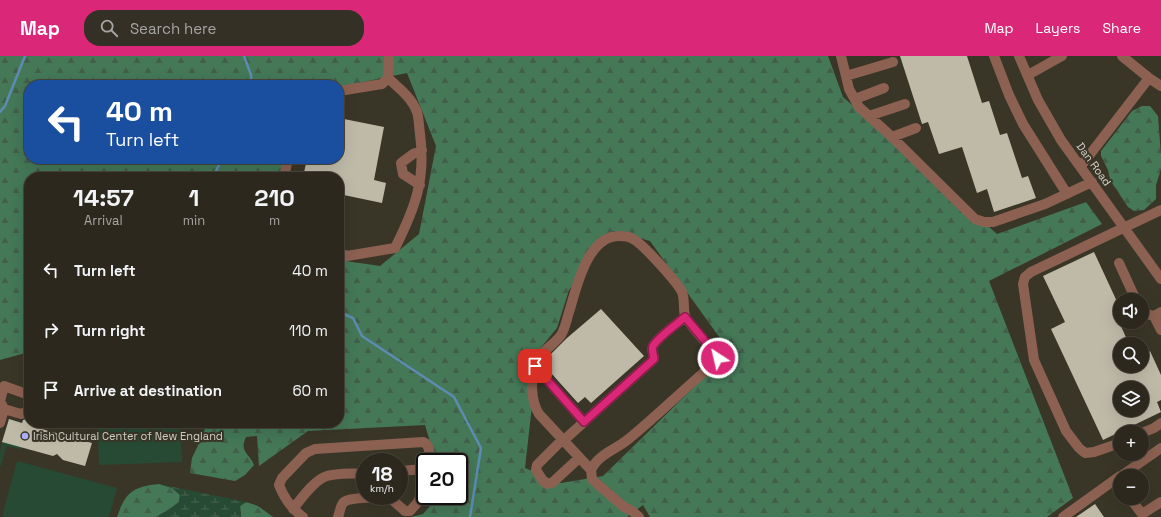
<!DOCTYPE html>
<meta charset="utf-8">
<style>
body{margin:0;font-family:"Space Grotesk",sans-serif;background:#343026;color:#f1f3f6;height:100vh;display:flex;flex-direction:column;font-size:15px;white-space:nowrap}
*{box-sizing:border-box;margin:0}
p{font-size:13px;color:#a6a6a4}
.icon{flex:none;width:22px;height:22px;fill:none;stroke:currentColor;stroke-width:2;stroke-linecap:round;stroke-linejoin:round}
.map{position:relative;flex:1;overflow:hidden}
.details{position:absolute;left:24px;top:116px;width:320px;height:256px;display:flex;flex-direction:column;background:#2c281d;border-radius:16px;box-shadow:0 4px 16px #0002,0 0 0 1px #48443b}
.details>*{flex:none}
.top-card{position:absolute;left:24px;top:24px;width:320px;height:84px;border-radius:16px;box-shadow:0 4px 16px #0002,0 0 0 1px #48443b;background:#1a4fa0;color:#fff;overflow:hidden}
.fabs{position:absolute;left:1113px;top:237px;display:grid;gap:8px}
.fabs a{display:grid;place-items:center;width:36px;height:36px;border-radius:50%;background:#2c281d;box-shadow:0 4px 16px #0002,0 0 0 1px #48443b;font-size:20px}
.speed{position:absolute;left:356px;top:397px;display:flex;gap:8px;font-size:20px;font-weight:700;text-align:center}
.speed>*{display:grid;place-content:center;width:52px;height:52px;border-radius:50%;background:#2c281d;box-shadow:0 4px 16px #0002,0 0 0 1px #48443b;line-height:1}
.speed small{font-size:10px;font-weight:400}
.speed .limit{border:2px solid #111;border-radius:6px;background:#fff;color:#111}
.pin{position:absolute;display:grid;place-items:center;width:34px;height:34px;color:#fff;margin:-17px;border-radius:8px;box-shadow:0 2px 6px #0006}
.me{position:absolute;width:44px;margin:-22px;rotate:325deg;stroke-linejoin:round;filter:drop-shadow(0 0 3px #0008)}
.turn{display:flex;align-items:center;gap:14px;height:84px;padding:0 16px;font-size:18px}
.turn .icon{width:52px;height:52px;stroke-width:2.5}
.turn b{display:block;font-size:28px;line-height:34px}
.eta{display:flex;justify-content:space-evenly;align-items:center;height:68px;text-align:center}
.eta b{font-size:24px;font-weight:700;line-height:28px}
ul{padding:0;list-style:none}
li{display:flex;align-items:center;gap:12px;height:60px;padding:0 16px}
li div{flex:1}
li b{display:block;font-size:15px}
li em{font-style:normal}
header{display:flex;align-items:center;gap:24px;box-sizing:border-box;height:56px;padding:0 20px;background:#db2777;color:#fff}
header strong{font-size:19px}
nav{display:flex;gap:22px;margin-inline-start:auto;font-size:14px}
.search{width:280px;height:36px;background:#343026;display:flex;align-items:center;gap:10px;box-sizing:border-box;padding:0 14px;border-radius:16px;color:#a6a6a4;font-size:15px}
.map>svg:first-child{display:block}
</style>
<header>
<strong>Map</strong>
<div class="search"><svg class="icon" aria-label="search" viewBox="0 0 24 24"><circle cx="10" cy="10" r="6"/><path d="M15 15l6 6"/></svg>Search here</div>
<nav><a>Map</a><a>Layers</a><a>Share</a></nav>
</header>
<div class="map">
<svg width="1161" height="461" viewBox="0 0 1161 461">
<defs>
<pattern id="grass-tufts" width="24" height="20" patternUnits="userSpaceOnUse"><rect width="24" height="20" fill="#274a34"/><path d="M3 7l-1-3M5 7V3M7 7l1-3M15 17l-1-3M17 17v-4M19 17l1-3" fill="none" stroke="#466350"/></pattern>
<pattern id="forest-firs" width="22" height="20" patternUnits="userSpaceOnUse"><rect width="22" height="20" fill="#447857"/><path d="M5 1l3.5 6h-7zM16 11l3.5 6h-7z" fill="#425f4b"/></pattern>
<pattern id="wetland-marsh" width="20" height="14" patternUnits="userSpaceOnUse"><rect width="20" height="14" fill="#274a34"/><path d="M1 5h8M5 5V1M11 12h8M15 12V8" fill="none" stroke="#466350"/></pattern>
</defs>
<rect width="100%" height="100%" fill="#3a3627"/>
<!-- grass -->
<path fill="url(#grass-tufts)" d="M2,386l21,5 -1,2 -16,-3 -5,19 -1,1v-13z"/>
<!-- forest -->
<path fill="url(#forest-firs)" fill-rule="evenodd" d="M0,0h828l15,41 154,137 89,-32 16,22 -113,57 84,217 -26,19h-397l-7,-12 -16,12h-216l12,-3 16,-18h20v-34h-23l-11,-37 -117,6 -49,35 -2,-30 -11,1c-7,15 3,16 8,28l-9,10 -10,6 -45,-8 2,-15 10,-21 5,-14h132v-163l41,6 39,-32 17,-88 -29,-73 -68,14v-2h-310v74h255l-3,18h-252v175l-29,8zM613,175l37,10 80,111 -127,124 -42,7 -36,-15 13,-117 19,-23 12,-38z
M1142,50h8l8,10 3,39v14l-5,16v14l-12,11 -10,1 -6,-4 -18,-27 -2,-10 -7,-14v-5l31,-40z
M159,428l13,4 8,7 -1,7 -9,7 -14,8h-39c9,-25 15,-30 42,-33z
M246,446l12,4 15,11h-32l-1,-11z"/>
<!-- wetland -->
<path fill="url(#wetland-marsh)" d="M159,428l87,18 -6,4 1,11h-85l14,-8 9,-7 1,-7 -8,-7z"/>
<!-- pitch -->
<path fill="#274a34" d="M98,367h82l2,39 -83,3z
M17,405l100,27 -8,29h-107z"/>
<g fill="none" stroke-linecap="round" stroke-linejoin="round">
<!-- stream -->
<path stroke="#5d8bb2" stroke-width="2.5" d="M244,0l7,19 1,10
M0,56l5,-6 20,-50
M213,121l9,-18
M339,256l14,6 9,18 92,61 27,51 -11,69"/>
</g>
<!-- building -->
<path fill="#bfbaa8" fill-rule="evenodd" d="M900,0h67l15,47 7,-2 11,34 7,-2 15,45 6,-2 8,22 -42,14 -7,-23 -10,4 -15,-46 -23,7 -11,-32 -6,2z
M339,62l45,9 -10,53 12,3 -4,20 -43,-9v-17h-36l4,-18h32z
M1094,196l26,56v16l9,20h-9v22h22v-11l8,-4 11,24v25l-4,2 4,10 -58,28 -52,-111 14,-7 -22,-46zM1120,332h22v22h-22z
M601,253l43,47 -53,47 -6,-6 -7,6 -36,-40 25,-25z
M29,362v5h2v3l61,17 -7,23 -22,-6 -6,-6 -4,2 -51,-14 7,-23 13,4 1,-3z
M1095,448l9,13h-28z"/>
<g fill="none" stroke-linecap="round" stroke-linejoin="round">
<!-- minor -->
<path stroke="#8c6151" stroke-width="10" d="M841,0l5,20 47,-14
M994,0l15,39 14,29 44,70
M1019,0l19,44 23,40 100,139
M1122,0l27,22 12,8
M1028,19l34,-19
M846,20l3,13 10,18 33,30 24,-9
M339,35l43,-7 6,-6 1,-22
M855,43l29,-11
M869,60l36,-12
M892,81l83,82 9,3h9l52,-18 47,-22
M1081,110l68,-88
M284,121l4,-18
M420,129l-17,-11 -2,-11 12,-9 9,-4
M339,197l8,3 48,-8c20,-40 31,-68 25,-114 -1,-7 -1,-15 -3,-22 -5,-14 -18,-24 -29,-34
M1119,207l17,37
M1142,255l1,2 11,3
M1161,256l-7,4 7,14
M535,310l49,56 -21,19
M29,339l-25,-9 -4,15 4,8 17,5 8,-3
M584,366l70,-63c0,-4 -3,-9 -1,-13 5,-9 24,-22 32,-29
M0,367l4,-14
M1142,377l12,-5 7,-5
M562,384l-25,25 -1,5 8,12 4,2 4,-1 27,-25
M1120,387l-26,9 -9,1 -6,-5 -13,-17 -32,-71 -11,-76 2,-7 6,-5 130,-62
M591,414c8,-17 27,-21 40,-33 29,-24 56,-51 85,-75l2,-4 -2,-4c-6,-7 -28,-31 -31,-38 -2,-7 0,-16 -3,-24 -5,-10 -39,-48 -49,-53 -4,-3 -9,-3 -14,-3 -31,0 -42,49 -49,73 -3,8 -4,18 -9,26 -6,9 -23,19 -26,28 -4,16 -5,37 4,51l52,56 1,9 3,3 29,25 8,4 7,6
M399,415l26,-2
M1121,420l40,-28
M1130,442l12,16 19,-12
M293,453c8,-10 22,-30 34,-33 9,-3 28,-2 38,-3
M303,461c-11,-8 -19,-19 -24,-32l3,-7 24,-25 9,-4 108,-7c8,3 6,13 6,20
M338,461c2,-4 2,-12 6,-15 6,-5 38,-5 46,-4l15,13h5l8,-9 7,-16
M1063,461l57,-41"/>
</g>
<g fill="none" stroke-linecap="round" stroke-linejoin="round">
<defs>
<path id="route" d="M535,310l49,56 70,-63c0,-4 -3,-9 -1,-13 5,-9 24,-22 32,-29l31,37 2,4"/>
</defs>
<!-- route casing -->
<use href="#route" stroke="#8e194d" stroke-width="10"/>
<!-- route -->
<use href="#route" stroke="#db2777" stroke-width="7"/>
</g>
<!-- markers -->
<circle fill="#adaffb" stroke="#3a3627" stroke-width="1.5" cx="25" cy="380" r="4"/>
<g text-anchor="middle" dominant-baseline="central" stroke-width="4" stroke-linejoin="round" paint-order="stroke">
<!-- street labels -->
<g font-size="11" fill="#d6d4cb" stroke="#3a3627">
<text transform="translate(1094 108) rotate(54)">Dan Road</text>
</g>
<!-- poi labels -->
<g font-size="11" fill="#d6d4cb" stroke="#3a3627" text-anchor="start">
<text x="33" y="380">Irish Cultural Center of New England</text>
</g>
</g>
</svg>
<div class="fabs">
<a><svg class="icon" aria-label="sound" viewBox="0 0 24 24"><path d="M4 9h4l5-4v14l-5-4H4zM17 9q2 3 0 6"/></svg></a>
<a><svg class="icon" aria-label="search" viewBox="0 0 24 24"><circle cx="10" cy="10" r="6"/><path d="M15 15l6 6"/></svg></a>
<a><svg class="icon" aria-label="layers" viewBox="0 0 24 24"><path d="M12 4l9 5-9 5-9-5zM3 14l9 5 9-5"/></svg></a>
<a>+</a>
<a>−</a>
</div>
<div class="speed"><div>18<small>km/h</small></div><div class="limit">20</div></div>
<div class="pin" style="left:535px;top:310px;background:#d93025"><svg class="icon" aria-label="arrive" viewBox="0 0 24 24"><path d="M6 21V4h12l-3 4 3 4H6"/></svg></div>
<svg class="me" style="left:718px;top:302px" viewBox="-20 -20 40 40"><circle r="17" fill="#db2777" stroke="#fff" stroke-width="3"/><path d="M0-11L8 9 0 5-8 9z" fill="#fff"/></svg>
<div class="top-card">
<div class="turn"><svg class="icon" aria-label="left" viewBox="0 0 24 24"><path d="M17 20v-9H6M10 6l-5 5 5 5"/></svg><div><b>40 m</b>Turn left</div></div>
</div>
<section class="details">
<div class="eta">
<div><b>14:57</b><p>Arrival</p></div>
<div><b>1</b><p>min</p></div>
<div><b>210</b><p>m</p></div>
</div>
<ul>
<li><svg class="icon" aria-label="left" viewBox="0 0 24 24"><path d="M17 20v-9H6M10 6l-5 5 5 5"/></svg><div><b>Turn left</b></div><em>40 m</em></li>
<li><svg class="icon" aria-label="right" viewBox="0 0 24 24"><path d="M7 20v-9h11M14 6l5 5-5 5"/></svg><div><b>Turn right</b></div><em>110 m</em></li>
<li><svg class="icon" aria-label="arrive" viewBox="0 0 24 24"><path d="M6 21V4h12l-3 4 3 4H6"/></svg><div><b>Arrive at destination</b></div><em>60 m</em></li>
</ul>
</section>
</div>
